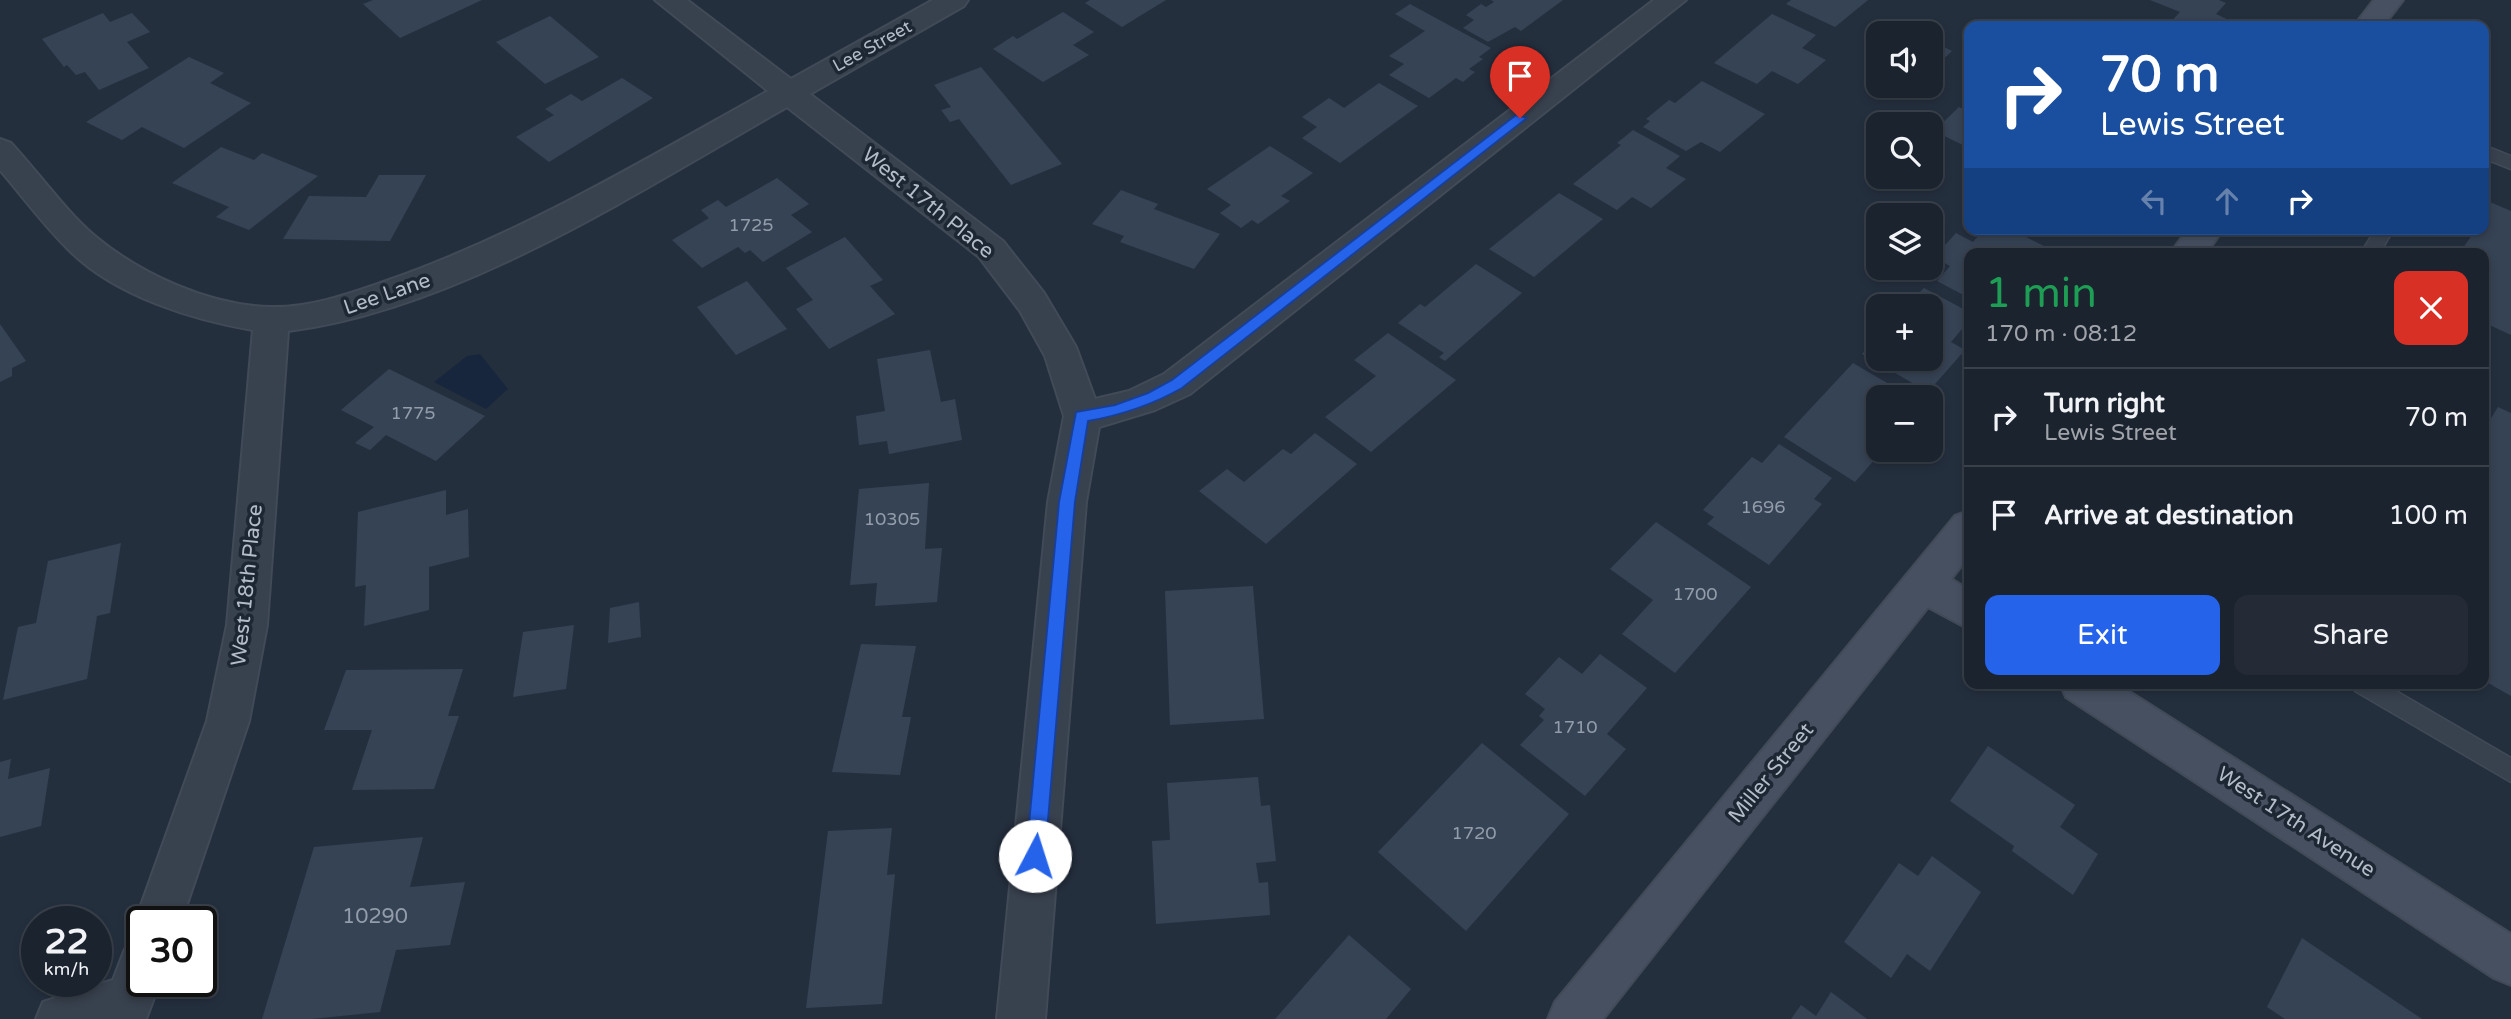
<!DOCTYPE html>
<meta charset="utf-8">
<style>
body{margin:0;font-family:"Varela Round",sans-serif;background:#242b36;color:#f1f3f6;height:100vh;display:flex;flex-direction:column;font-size:26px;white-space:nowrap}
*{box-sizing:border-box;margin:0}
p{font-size:23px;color:#a0a4aa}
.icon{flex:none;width:38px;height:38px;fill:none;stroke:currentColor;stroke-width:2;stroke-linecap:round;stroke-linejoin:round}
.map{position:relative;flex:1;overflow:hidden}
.sheet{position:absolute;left:1964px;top:248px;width:525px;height:441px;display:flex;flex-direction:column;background:#1b232e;border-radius:14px;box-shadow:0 4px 10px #0003,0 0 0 2px #39404a}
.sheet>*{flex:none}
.hud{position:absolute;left:1964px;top:21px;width:525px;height:214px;border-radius:14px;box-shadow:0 4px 10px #0003,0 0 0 2px #39404a;background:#1a4fa0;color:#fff;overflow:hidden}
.buttons{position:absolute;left:1866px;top:21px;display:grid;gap:14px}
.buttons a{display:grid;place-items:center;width:77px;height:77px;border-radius:14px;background:#1b232e;box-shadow:0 4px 10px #0003,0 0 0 2px #39404a;font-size:35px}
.speed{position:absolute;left:21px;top:906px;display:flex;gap:14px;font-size:35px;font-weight:700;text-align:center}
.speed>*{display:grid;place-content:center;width:91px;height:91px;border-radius:50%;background:#1b232e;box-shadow:0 4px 10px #0003,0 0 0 2px #39404a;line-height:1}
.speed small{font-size:18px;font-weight:400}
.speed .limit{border:4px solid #111;border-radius:10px;background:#fff;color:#111}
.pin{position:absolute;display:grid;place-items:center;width:60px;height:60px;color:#fff;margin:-72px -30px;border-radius:50% 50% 50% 0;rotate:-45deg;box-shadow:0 0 7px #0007}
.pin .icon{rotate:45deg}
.me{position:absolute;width:77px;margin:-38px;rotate:5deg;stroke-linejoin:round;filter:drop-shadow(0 0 5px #0008)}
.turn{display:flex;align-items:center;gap:24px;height:147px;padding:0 21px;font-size:32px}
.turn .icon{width:91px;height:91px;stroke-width:2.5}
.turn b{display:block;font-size:49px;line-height:60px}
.lanes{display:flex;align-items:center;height:66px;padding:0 21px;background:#0003;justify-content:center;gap:35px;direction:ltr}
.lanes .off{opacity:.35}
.round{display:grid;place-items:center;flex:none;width:74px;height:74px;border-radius:14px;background:#242b36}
.summary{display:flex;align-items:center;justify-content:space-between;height:119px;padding:0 21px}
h1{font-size:42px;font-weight:600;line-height:52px;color:#1e9e55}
.cta{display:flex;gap:14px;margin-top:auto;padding:14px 21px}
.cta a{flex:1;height:80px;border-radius:14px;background:#2563eb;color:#fff;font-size:28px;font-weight:600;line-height:80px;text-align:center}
.cta a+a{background:#242b36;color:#f1f3f6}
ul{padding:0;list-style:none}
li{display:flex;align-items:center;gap:21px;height:98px;padding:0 21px;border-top:2px solid #39404a}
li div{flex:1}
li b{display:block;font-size:26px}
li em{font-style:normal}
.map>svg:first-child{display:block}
</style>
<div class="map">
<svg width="2511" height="1019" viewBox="0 0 2511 1019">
<rect width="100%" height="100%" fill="#242f3e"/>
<!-- water -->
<path fill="#17263c" d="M480,354l28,35 -22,20 -52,-27 33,-26z"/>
<!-- building -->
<path fill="#364354" d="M373,0h109l-82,38 -37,-34z
M1090,0h76l-44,27 -37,-24z
M1491,0h72l-42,31 -6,-4 -27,15 -25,-14 11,-8 -8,-5 15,-11 5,3 8,-5z
M1791,0h77l-33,27 -49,-23z
M2150,0h69l7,3 -10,11 17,8 -4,4h-62l13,-14z
M1410,4l81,44 -12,9 4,2 -14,10 6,3 -12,10 -7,-4 -27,20 -40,-23 15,-11 -15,-8 36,-25 -30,-17z
M1063,12l31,20 -21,13 16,10 -46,27 -50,-33 20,-13 4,3z
M103,13l7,9 22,-9 18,19 -23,10 22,26 -50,22 -14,-18 -9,3 -9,-10 -3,2 -22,-28z
M1772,14l44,21 -14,13 24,12 -28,24 -26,-13 -15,13 -43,-21z
M550,16l49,41 -54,27 -49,-42z
M1930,40l22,11 -22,21z
M189,57l35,16 -14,10 41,20 -67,45 -42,-21 -20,13 -36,-18z
M981,67l81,97 -51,21 -52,-66 -9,3 -9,-12 10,-3 -17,-22z
M622,78l31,20 -104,64 -33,-25 38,-22 -9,-6 26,-15 11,7z
M1702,81l63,33 -45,38 -19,-10 -15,9 -43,-24 7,-6 -4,-2 23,-19 6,3z
M1379,83l39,23 -78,57 -38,-25 15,-11 -15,-10 27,-19 15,10z
M1959,107l10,5v36l-35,-17z
M1633,130l47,26 -14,12 20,11 -35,29 -19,-11 -15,13 -44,-26 48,-39 -4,-2z
M1270,146l43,27 -32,23 9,5 -32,23 -6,-4 -11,8 -21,-15 11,-8 -24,-16z
M221,147l33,13 8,-7 56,23 -69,54 -33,-13 13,-10 -57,-24z
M379,175h47l-36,66 -107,-2 26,-43 57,1z
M777,178l32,26 -18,11 21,17 -49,30 -13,-12 -5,3 -7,-6 -36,21 -30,-28 37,-22 -8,-8 17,-10 8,7z
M1121,190l37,14 -4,5 66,25 -26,35 -74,-27 4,-6 -32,-12z
M1559,193l44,26 -69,58 -45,-28z
M2483,199l28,12v124l-28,-13v-68h-24l17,-25h7z
M1984,229h26l36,18 -5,7h-72v44l-32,-17 13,-15 -16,-9 22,-24 17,9z
M845,237l38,43 -13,6 25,28 -66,35 -33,-40 17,-9 -27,-32z
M1476,264l46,29 -77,68 -6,-4 5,-4 -46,-30 22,-19 5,3z
M747,281l40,48 -51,26 -39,-48z
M1924,288l45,24v9l-18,21 14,8 -37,42 -66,-38 16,-17v22h52v-53h-24z
M0,324l26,37 -14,7v8l-12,6z
M1388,333l68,47 -85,72 -46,-35 51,-41 -22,-16z
M930,350l11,52 14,-3 7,41 -73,14 -2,-13 -28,4 -3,-29 29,-5 -8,-52z
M1853,363l58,34h-33v53h5l-28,32 -71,-45z
M389,369l96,47 -49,45 -50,-26 -16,15 -15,-7 19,-16 -33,-17z
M2498,407l13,6v283l-28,-16v-249z
M1315,433l42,31 -91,80 -67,-53 28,-22 17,13 39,-33 8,5z
M1779,444l53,34 -18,21 8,5 -53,61 -62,-41 7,-7 -11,-7 49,-53 10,6z
M929,483l-4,66 17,-1 -5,54 -62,4 2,-23 -27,2 9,-96z
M446,490v25l22,-6 1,48 -40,10v43l-65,16 2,-41 -11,2 3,-75z
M1656,522l95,65 -76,86 -53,-39 31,-34 -43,-31z
M121,543l-11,70 -13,3 -10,63 -84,21 15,-73 18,-4 12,-62z
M1253,586l11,133 -94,6 -5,-134z
M639,602l2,35 -33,6 2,-35z
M574,625l-8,64 -53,8 10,-65z
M861,644l55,2 -14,71h9l-11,58 -68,-3z
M1600,654l47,34 -40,46 19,15 -41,47 -65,-51 24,-25 -5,-4 6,-7 -20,-15 34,-37 23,17z
M463,669l-15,47h11l-25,73 -82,1 20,-60h-48l22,-60z
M1482,743l87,71 -103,117 -88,-79z
M1988,746l87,59 -15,22 38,27 -25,41 -61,-44 2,-5 -64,-45z
M11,759l-3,20 42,-11 -9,58 -41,11v-75z
M1258,777l3,29 9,-1 6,56 -20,2 3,20 9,-1 2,33 -114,9 -4,-83 18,-1 -3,-57z
M892,828l-5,47 8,-1 -13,130 -76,4 22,-177z
M423,837l-13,50 55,-5 -15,63 -54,5 -16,62 -68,7h-50l52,-172z
M1932,856l49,36 -51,79 -23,-17 -16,24 -47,-36 55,-79 19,13z
M1349,935l62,54 -25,30h-111z
M2302,938l120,81h-137l-18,-12z
M1831,992l36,27h-76l10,-14 15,11z"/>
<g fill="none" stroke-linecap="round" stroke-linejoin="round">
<defs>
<path id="lane" d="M2483,145l28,11v13l-28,-11z
M2376,229h18l-15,25h-19z
M2352,684h32l127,74v24l-156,-91z"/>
<path id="street" d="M655,0h32l104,79 142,-79h35l-4,6 -154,88 193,147 41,52 32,54 19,52 34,-8 35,-17 490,-374h32l-496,394 -35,16 -56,17 -13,75 -41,517h-48l51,-517 16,-86 -19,-60 -25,-45 -41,-54 -192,-150c-148,84 -329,203 -499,224l-21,294 -18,96 -68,201h-39v16l-7,-16 72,-201 20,-96 26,-295c-60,-10 -137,-34 -182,-78 -26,-25 -48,-55 -71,-82v-31l11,4c27,29 55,69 85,94 46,38 115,69 175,70 41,1 80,-14 118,-27 134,-47 255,-120 379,-189z
M142,942v40h18l-14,37h-110l7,-17 70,-22 12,-31z"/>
<path id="secondary" d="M2374,0h29l-20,26h-29z
M2188,229h35l-17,25h-36z
M1969,511v45l-18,23 18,11v39l-41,-22 -325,412h-55l7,-17 400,-486z
M2060,684h57l394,250v51l-17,-7 -428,-281z"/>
</defs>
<!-- lane casing -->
<use href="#lane" stroke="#414a57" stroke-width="3"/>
<!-- street casing -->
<use href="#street" stroke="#414a57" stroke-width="4"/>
<!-- secondary casing -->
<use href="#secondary" stroke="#414a57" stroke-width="4"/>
<!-- lane -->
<use href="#lane" fill="#38414e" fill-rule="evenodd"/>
<!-- street -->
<use href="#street" fill="#38414e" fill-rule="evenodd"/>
<!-- secondary -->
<use href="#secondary" fill="#465061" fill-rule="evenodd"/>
</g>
<!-- route -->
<path fill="#2563eb" stroke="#184099" stroke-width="2" d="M1516,115l11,3 -345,270c-30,17 -60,27 -94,33l-13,81 -30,354 -3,6 -7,3 -6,-3 -3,-6 33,-354 17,-90 39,-7 33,-12 24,-13z"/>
<g text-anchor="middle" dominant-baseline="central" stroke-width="7" stroke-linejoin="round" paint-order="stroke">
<!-- far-street labels -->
<g font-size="18" fill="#b4bcc9" stroke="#1d2633">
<text transform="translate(872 46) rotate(-29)">Lee Street</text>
</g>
<!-- number labels -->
<g font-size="18" fill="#929caa">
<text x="751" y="225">1725</text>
<text x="413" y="413">1775</text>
<text x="1763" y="507">1696</text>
<text x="892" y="519">10305</text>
<text x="1695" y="594">1700</text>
<text x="1575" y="727">1710</text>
<text x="1474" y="833">1720</text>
</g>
<!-- street labels -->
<g font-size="21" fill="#b4bcc9" stroke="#1d2633">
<text transform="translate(928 203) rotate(39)">West 17th Place</text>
<text transform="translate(387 294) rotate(-19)">Lee Lane</text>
<text transform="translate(247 585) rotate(-84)">West 18th Place</text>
<text transform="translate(1771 773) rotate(-51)">Miller Street</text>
<text transform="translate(2296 822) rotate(33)">West 17th Avenue</text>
</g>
<!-- near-number labels -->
<g font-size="21" fill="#929caa">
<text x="375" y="916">10290</text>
</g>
</g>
</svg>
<div class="buttons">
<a><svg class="icon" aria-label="sound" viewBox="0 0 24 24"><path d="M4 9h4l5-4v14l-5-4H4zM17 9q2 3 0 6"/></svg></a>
<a><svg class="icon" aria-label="search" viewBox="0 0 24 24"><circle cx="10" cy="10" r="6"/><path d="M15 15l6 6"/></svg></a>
<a><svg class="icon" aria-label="layers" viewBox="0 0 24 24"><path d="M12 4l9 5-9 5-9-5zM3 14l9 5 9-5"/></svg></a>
<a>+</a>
<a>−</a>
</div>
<div class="speed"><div>22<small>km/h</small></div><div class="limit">30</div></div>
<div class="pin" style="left:1520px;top:118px;background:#d93025"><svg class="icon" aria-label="arrive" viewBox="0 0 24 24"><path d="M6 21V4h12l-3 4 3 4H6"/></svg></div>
<svg class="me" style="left:1035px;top:856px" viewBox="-20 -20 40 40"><circle r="19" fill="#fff"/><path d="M0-13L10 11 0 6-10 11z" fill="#2563eb"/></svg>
<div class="hud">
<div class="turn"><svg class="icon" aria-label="right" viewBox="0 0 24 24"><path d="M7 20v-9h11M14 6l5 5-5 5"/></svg><div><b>70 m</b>Lewis Street</div></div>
<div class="lanes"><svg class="icon off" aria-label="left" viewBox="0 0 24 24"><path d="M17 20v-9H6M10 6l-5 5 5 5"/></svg><svg class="icon off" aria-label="ahead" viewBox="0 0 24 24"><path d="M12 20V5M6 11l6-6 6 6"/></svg><svg class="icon" aria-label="right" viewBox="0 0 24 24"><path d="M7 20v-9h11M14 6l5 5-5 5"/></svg></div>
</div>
<section class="sheet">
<div class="summary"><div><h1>1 min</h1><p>170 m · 08:12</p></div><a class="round" style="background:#d93025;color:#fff"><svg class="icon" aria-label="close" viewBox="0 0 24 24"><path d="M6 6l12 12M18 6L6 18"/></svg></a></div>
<ul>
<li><svg class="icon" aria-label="right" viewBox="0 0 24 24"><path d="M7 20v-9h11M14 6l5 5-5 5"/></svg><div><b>Turn right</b><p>Lewis Street</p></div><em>70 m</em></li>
<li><svg class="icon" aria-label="arrive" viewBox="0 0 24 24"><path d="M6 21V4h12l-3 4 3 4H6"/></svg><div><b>Arrive at destination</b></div><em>100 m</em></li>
</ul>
<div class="cta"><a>Exit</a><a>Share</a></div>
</section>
</div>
